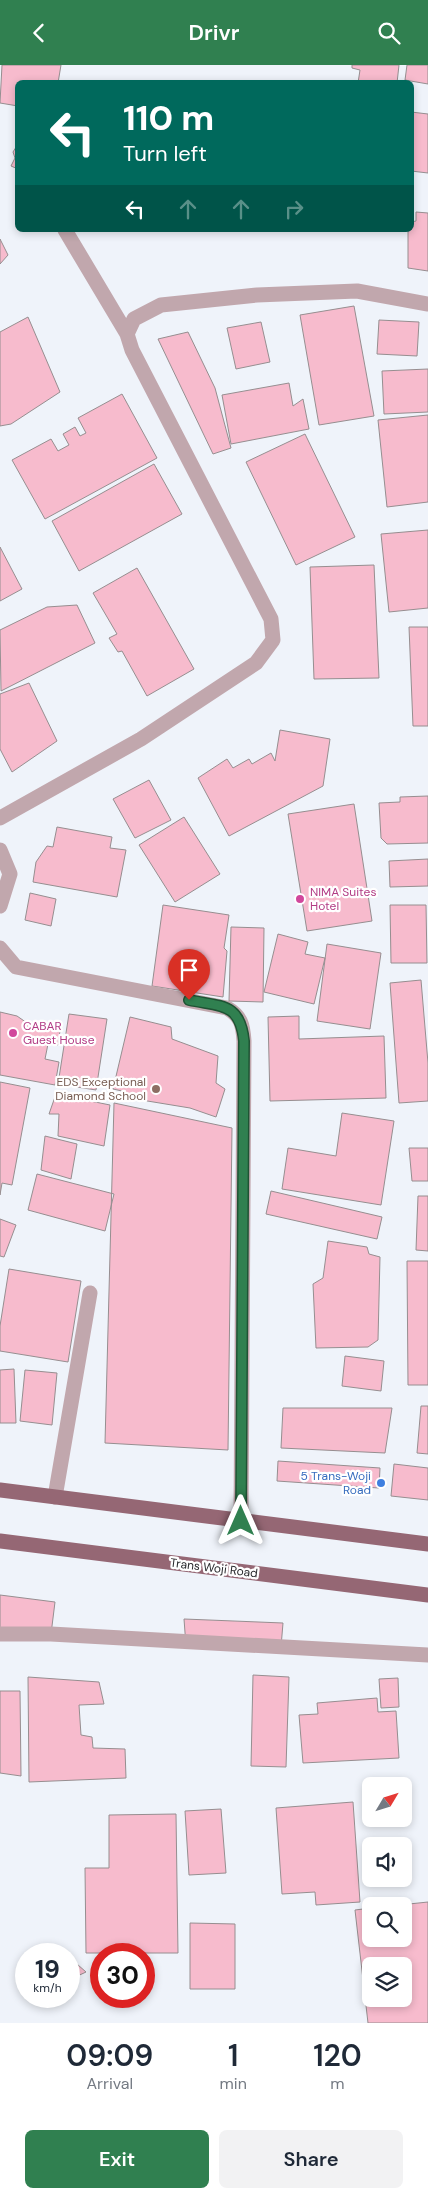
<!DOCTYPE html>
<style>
body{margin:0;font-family:"DM Sans",sans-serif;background:#f2f2f3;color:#1f2937;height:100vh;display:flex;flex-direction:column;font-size:19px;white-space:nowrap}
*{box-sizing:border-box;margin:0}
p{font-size:16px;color:#747a83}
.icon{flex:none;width:28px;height:28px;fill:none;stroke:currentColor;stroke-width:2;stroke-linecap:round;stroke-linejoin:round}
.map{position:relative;height:1958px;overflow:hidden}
.details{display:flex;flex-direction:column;background:#fff;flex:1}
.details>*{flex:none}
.top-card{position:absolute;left:15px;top:15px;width:399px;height:152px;border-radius:8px;box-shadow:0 2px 8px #0003;background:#00695c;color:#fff;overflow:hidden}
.needle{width:32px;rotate:52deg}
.controls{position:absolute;left:362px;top:1712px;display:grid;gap:10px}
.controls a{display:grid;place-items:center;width:50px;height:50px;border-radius:8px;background:#fff;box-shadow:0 2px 8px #0003;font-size:25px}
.speed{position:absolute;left:15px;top:1878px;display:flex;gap:10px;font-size:25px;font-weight:700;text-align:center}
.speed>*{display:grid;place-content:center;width:65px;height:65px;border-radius:50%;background:#fff;box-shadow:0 2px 8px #0003;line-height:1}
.speed small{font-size:12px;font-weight:400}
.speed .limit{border:8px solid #d22;background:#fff;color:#111}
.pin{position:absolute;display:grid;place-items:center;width:42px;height:42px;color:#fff;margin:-51px -21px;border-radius:50% 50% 50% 0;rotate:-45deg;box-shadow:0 0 5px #0007}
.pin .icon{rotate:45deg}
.me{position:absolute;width:55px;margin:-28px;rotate:0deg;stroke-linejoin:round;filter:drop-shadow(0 0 4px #0008)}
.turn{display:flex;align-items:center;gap:18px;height:105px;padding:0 25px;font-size:22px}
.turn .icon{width:65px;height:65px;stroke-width:2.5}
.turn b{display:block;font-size:35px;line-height:42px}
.lanes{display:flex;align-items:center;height:48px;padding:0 25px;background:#0003;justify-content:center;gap:25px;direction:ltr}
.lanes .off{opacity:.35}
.eta{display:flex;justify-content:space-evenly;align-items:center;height:85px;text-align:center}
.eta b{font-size:30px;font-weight:600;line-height:35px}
.primary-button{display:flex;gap:10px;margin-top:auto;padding:10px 25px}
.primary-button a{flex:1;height:58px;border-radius:8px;background:#308050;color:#fff;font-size:20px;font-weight:600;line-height:58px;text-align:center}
.primary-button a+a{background:#f2f2f3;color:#1f2937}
header{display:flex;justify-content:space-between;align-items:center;height:65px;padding:0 25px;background:#308050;color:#fff;font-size:22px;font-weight:600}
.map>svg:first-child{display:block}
</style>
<header><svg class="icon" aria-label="back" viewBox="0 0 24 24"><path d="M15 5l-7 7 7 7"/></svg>Drivr<svg class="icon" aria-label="search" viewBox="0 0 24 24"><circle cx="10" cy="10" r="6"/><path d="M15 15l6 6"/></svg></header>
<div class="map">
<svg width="428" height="1958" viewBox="0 0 428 1958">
<rect width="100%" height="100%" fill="#eff3fa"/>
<!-- building -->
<path fill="#f7bbcd" stroke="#968e90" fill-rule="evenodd" d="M2,0h59l-3,18h-40v23l-18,-3z
M352,0h47l-2,18h-39l2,-13 -8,-2z
M407,0h21v19l-23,-4z
M411,47l17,2v59l-17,-2z
M18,79v25l-7,-3 4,-8 -2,-6z
M416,147l12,1v58l-20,-3v-38h3v-8l5,-1z
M0,174l8,16 -8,9z
M354,241l20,110 -55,9 -19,-110z
M28,252l32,75 -49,32 -11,2v-94z
M379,255l40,2 -2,34 -40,-2z
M261,257l9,40 -34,7 -9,-41z
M188,267l27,56 16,60 -18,6 -55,-115z
M428,304v43l-44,2 -2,-43z
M289,318l4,23 10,-7 6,30 -78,15 -9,-49z
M122,329l35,64 -112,61 -33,-59 39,-21 7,12 11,-6 -6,-11 12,-7 5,9 6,-3 -8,-15z
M428,350v87l-41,5 -9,-87z
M305,369l50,103 -59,28 -50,-103z
M154,399l28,50 -103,57 -27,-50z
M428,465v78l-39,4 -8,-78z
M0,482l22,42 -22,12z
M374,500l5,113 -65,1 -4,-112z
M137,503l57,101 -47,27 -25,-45 -4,1 -9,-14 8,-4 -24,-41z
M77,540l18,38 -94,48 -1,-61 47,-23z
M409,562h19v99h-15z
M29,618l28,58 -45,31 -12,-23v-55z
M280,665l50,9 -7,47 -94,50 -31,-58 29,-19 6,9 16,-9 3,5 19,-11 4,8z
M149,715l22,40 -36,18 -22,-39z
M428,731v47l-41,1 -6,-6 -2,-35 21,-1v-5z
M354,739l18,117 -65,10 -19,-117z
M184,752l36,57 -45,28 -36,-57z
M57,762l55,10 -2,11 16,2 -9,47 -84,-15 3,-20 11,-16 6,1z
M428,794v27l-38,1 -1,-26z
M30,828l26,6 -5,27 -26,-6z
M163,840l66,10 -5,33 3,3 -4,46 -71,-11z
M390,840h36l1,58h-36z
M231,862l33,1 -1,74 -34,-1z
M278,869l30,8 -3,12 20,4 -11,46 -50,-12z
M327,879l54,9 -11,76 -53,-8z
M421,915l7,83v38l-29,2 -9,-120z
M0,947l17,4 13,9 30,6 -2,14 -10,-1 -3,15 14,3 -4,23 -55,-10z
M69,949l38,5 -11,71 -38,-6z
M299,951v23l85,-3 2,62 -116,3 -2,-84z
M130,952l41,10 1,12 46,17 -2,27 9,6 -9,28 -26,-9 -67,-11 -1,-6 -9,-2z
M0,1017l30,6 -18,97 -10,-2 -2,12z
M56,1029l54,11 -6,41 -46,-10 1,-22h-10z
M114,1038l118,25 -4,322 -123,-7z
M342,1048l52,8 -13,84 -99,-16 6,-41 48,8z
M45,1071l32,8 -6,35 -30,-9z
M409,1083h19v33h-16z
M37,1109l77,20 -9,37 -77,-21z
M271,1126l111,26 -5,22 -111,-25z
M418,1131h10v55l-12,-1z
M0,1154l16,6 -12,32 -4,-1z
M328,1176l39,6 2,7 11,3 -2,83 -10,7 -52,1 -3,-64 10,-6z
M407,1196h21v124h-20z
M9,1204l72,12 -13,81 -68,-11v-25z
M345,1291l39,5 -3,30 -39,-5z
M14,1304l2,54h-16v-53z
M25,1305l32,3 -5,52 -32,-4z
M421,1341h7v48l-11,-1z
M283,1343h109l-7,45 -104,-5z
M278,1396l102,7 -1,20 -102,-7z
M394,1399l34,4v32l-37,-4z
M0,1530l55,7 -4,32 -51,-5z
M184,1554l99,4 -2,24 -95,-1z
M253,1610l36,2 -3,90 -35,-1z
M28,1612l71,5 5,22 -25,1 2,30 11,2 1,11 32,1 1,29 -97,4z
M398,1613l1,29 -18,1 -2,-29z
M0,1626h20l1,85 -21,-3z
M377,1633l1,14 18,-1 3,47 -96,5 -4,-48 19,-1 -1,-11z
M353,1737l7,100 -44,3 -1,-13 -33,2 -6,-86z
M221,1744l5,64 -37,2 -4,-64z
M176,1749l2,139h-92l-1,-85h24v-53z
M428,1837v121h-60l-13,-113 16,-2v31h33v-33h-14zM371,1901h33v33h-33z
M190,1858l45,1v65h-45z
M69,1892l17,15 -17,8z"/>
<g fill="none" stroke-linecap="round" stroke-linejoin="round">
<!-- minor -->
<path stroke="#c1a7ad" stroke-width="15" d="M65,165l62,104
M0,753l141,-79 115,-76 17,-23 -2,-21 -139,-269 -5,-16 7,-15 27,-14 96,-10 100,-4 71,13
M0,785l10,24 -10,32
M0,883l16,19 211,41c14,8 16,17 17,33l-3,480
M55,1432l35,-204
M0,1569h51l377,21"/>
<!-- major -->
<path stroke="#956774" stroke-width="15" d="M0,1425l428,54
M0,1476l428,54"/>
</g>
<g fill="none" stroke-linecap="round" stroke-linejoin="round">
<defs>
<path id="route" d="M189,935c32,7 51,2 55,41l-3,480"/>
</defs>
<!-- route casing -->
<use href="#route" stroke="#1f5334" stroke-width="12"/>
<!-- route -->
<use href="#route" stroke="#308050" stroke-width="9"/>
</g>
<!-- markers -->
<g fill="#d1479c" stroke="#fff" stroke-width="2">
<circle cx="300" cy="834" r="5"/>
<circle cx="13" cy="968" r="5"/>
</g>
<circle fill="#8d6e63" stroke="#fff" stroke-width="2" cx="156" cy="1024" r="5"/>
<circle fill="#3f7fe0" stroke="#fff" stroke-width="2" cx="381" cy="1418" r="5"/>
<g text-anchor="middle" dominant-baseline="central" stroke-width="4.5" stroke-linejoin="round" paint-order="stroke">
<!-- hotel labels -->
<g font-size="12" fill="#b23c85" stroke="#fff" text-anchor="start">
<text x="310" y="827">NIMA Suites<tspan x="310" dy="14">Hotel</tspan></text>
<text x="23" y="961">CABAR<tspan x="23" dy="14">Guest House</tspan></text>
</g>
<!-- education labels -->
<g font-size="12" fill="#785e54" stroke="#fff" text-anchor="end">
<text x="146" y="1017">EDS Exceptional<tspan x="146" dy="14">Diamond School</tspan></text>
</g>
<!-- shop labels -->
<g font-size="12" fill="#366cbe" stroke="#fff" text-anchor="end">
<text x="371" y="1411">5 Trans-Woji<tspan x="371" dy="14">Road</tspan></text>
</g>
<!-- street labels -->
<g font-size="12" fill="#28292c" stroke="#fff">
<text transform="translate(214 1503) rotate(7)">Trans Woji Road</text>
</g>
</g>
</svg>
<div class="controls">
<a><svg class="needle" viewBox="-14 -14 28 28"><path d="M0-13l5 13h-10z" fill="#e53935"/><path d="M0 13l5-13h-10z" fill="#747a83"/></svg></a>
<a><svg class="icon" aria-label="sound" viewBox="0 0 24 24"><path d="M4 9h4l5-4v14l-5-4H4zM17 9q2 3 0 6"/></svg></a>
<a><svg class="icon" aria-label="search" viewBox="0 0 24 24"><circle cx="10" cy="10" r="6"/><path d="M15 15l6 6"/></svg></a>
<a><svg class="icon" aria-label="layers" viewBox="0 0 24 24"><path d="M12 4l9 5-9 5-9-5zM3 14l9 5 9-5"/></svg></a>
</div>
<div class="speed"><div>19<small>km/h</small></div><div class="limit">30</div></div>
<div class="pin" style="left:189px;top:935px;background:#d93025"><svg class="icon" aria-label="arrive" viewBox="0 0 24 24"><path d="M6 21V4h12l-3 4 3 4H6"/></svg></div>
<svg class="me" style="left:241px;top:1456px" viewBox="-20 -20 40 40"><path d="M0-17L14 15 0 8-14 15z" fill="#308050" stroke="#fff" stroke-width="4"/></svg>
<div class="top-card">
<div class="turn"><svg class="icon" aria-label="left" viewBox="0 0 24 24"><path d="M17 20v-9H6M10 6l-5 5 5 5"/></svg><div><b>110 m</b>Turn left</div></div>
<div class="lanes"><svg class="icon" aria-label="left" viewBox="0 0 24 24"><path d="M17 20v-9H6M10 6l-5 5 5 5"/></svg><svg class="icon off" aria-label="ahead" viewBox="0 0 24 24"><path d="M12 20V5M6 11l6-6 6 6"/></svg><svg class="icon off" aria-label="ahead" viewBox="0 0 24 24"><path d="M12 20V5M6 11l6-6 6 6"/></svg><svg class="icon off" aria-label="right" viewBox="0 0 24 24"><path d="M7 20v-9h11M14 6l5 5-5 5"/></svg></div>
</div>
</div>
<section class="details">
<div class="eta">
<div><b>09:09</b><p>Arrival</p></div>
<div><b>1</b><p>min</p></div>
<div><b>120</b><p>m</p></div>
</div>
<div class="primary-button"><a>Exit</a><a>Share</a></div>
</section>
